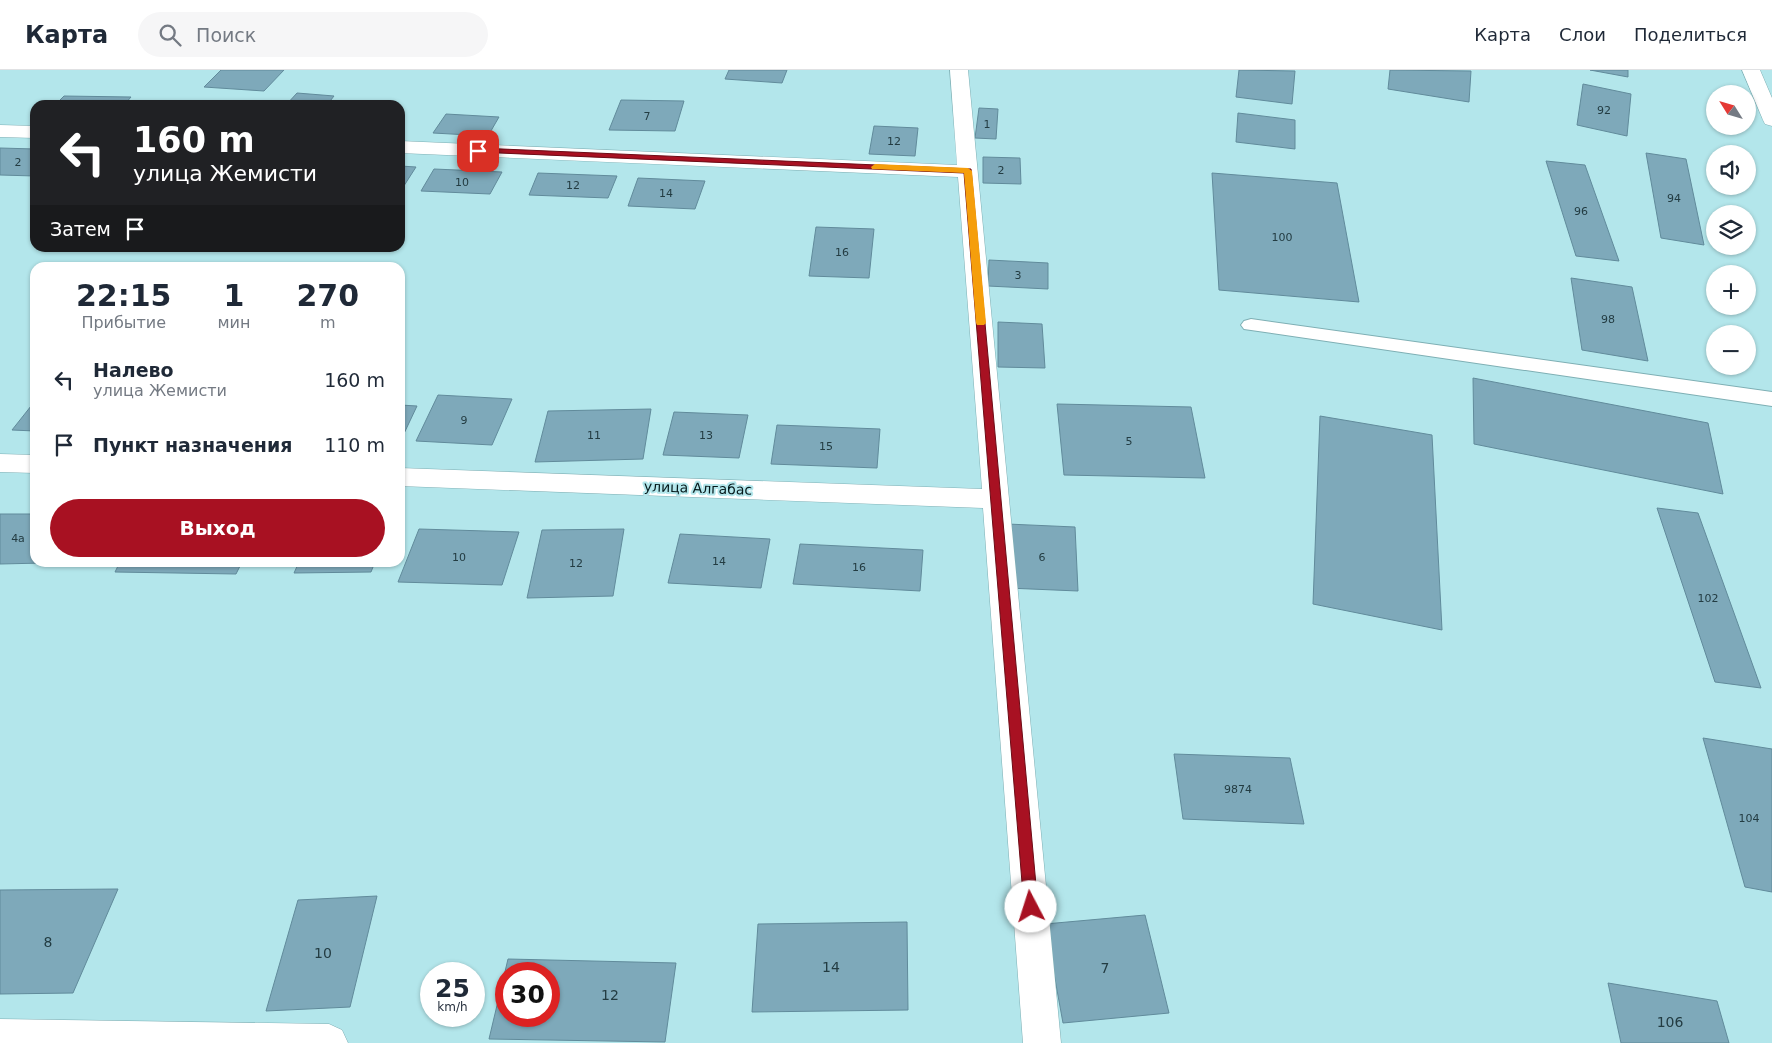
<!DOCTYPE html>
<html lang="ru">
<meta charset="utf-8">
<style>
body{margin:0;font-family:"DejaVu Sans",sans-serif;background:#f6f6f7;color:#1f2937;height:100vh;display:flex;flex-direction:column;font-size:19px;white-space:nowrap}
*{box-sizing:border-box;margin:0}
p{font-size:16px;color:#747a83}
.icon{flex:none;width:28px;height:28px;fill:none;stroke:currentColor;stroke-width:2;stroke-linecap:round;stroke-linejoin:round}
.map{position:relative;flex:1;overflow:hidden}
.sheet{position:absolute;left:30px;top:192px;width:375px;height:305px;display:flex;flex-direction:column;background:#fff;border-radius:15px;box-shadow:0 1px 4px #0004}
.sheet>*{flex:none}
.top-card{position:absolute;left:30px;top:30px;width:375px;height:152px;border-radius:15px;box-shadow:0 1px 4px #0004;background:#202124;color:#fff;overflow:hidden}
.needle{width:32px;rotate:307deg}
.buttons{position:absolute;left:1706px;top:15px;display:grid;gap:10px}
.buttons a{display:grid;place-items:center;width:50px;height:50px;border-radius:50%;background:#fff;box-shadow:0 1px 4px #0004;font-size:25px}
.speed{position:absolute;left:420px;top:892px;display:flex;gap:10px;font-size:25px;font-weight:700;text-align:center}
.speed>*{display:grid;place-content:center;width:65px;height:65px;border-radius:50%;background:#fff;box-shadow:0 1px 4px #0004;line-height:1}
.speed small{font-size:12px;font-weight:400}
.speed .limit{border:8px solid #d22;background:#fff;color:#111}
.pin{position:absolute;display:grid;place-items:center;width:42px;height:42px;color:#fff;margin:-21px;border-radius:10px;box-shadow:0 2px 8px #0006}
.me{position:absolute;width:55px;margin:-28px;rotate:355deg;stroke-linejoin:round;filter:drop-shadow(0 0 4px #0008)}
.turn{display:flex;align-items:center;gap:18px;height:105px;padding:0 20px;font-size:22px}
.turn .icon{width:65px;height:65px;stroke-width:2.5}
.turn b{display:block;font-size:35px;line-height:42px}
.then{display:flex;align-items:center;height:48px;padding:0 20px;background:#0003;gap:10px;font-size:19px}
.eta{display:flex;justify-content:space-evenly;align-items:center;height:85px;text-align:center}
.eta b{font-size:30px;font-weight:700;line-height:35px}
.primary-button{display:flex;gap:10px;margin-top:auto;padding:10px 20px}
.primary-button a{flex:1;height:58px;border-radius:30px;background:#a81122;color:#fff;font-size:20px;font-weight:700;line-height:58px;text-align:center}
ul{padding:0;list-style:none}
li{display:flex;align-items:center;gap:15px;height:65px;padding:0 20px}
li div{flex:1}
li b{display:block;font-size:19px}
li em{font-style:normal}
header{display:flex;align-items:center;gap:30px;box-sizing:border-box;height:70px;padding:0 25px;background:#fff;border-bottom:1px solid #e0e1e3}
header strong{font-size:24px}
nav{display:flex;gap:28px;margin-inline-start:auto;font-size:18px}
.search{width:350px;height:45px;background:#f6f6f7;display:flex;align-items:center;gap:12px;box-sizing:border-box;padding:0 18px;border-radius:28px;color:#747a83;font-size:19px}
.map>svg:first-child{display:block}
</style>
<header>
<strong>Карта</strong>
<div class="search"><svg class="icon" aria-label="search" viewBox="0 0 24 24"><circle cx="10" cy="10" r="6"/><path d="M15 15l6 6"/></svg>Поиск</div>
<nav><a>Карта</a><a>Слои</a><a>Поделиться</a></nav>
</header>
<div class="map">
<svg width="1772" height="973" viewBox="0 0 1772 973">
<rect width="100%" height="100%" fill="#b3e6eb"/>
<!-- building -->
<path fill="#7ea9ba" stroke="#618b9b" fill-rule="evenodd" d="M221,0h63l-20,21 -60,-4z
M729,0h58l-5,13 -57,-4z
M1239,0l56,1 -3,33 -56,-7z
M1390,0l81,1 -2,31 -81,-13z
M1590,0h38v7z
M1583,14l48,10 -4,42 -50,-11z
M297,23l37,3 -7,9h-41z
M64,26l67,1 -7,8h-69z
M621,30l63,1 -9,30 -66,-1z
M979,38l19,1 -2,30 -21,-1z
M1238,43l57,7v29l-59,-7z
M446,44l53,3 -11,19 -55,-3z
M874,56l44,2 -3,28 -46,-2z
M0,78l35,1v27l-35,-1z
M1646,83l40,6 18,86 -43,-7z
M983,87l37,1 1,26 -38,-1z
M1546,91l39,4 34,96 -43,-5z
M400,96l16,1 -16,25z
M434,99l68,3 -12,22 -69,-3z
M538,103l79,3 -9,22 -79,-3z
M1212,103l125,10 22,119 -140,-12z
M638,108l67,3 -10,28 -67,-3z
M816,157l58,2 -5,49 -60,-2z
M989,190l59,3v26l-60,-3z
M1571,208l61,9 16,74 -66,-11z
M998,252l44,2 3,44 -47,-1z
M1473,308l235,45 15,71 -249,-50z
M438,325l74,4 -20,46 -76,-4z
M35,331v30l-23,-1z
M1057,334l134,3 14,71 -141,-3z
M400,335l17,1 -17,36z
M651,339l-8,50 -108,3 13,-51z
M674,342l74,3 -9,43 -76,-3z
M1320,346l112,19 10,195 -129,-26z
M777,355l103,4 -3,39 -106,-4z
M1657,438l41,5 63,175 -46,-6z
M0,444h35v48h52l-87,2z
M1007,454l68,3 3,64 -71,-3z
M419,459l100,3 -17,53 -104,-3z
M624,459l-11,67 -86,2 15,-68z
M680,464l90,5 -9,49 -93,-5z
M800,474l123,6 -3,41 -127,-7z
M120,492h122l-6,12 -121,-2z
M299,492h76l-4,10 -77,1z
M1703,668l69,11v143l-27,-5z
M1174,684l116,4 14,66 -121,-5z
M118,819l-45,104 -73,1v-104z
M377,826l-27,111 -84,4 32,-111z
M1145,845l24,98 -106,10 -18,-99z
M907,852l1,88 -156,2 6,-88z
M508,889l168,4 -11,79 -176,-3zM506,904h43v42h-43z
M1608,913l109,18 12,42h-108z"/>
<g fill="none" stroke-linecap="round" stroke-linejoin="round">
<defs>
<path id="lane" d="M1251,249l521,73v14l-528,-77 -3,-4 3,-4z"/>
<path id="street" d="M950,0h18l93,973h-38l-40,-535 -583,-22v-18l582,21 -24,-312 -558,-24v-12l557,24z
M0,55l35,1v12l-35,-1z
M0,384l35,1v18l-35,-1z
M0,949l329,5 13,6 6,13h-348z"/>
<path id="primary" d="M1742,0h18l12,28v28l-7,-2 -2,-4z"/>
</defs>
<!-- lane casing -->
<use href="#lane" stroke="#7eafb4" stroke-width="2"/>
<!-- street casing -->
<use href="#street" stroke="#7eafb4" stroke-width="1"/>
<!-- primary casing -->
<use href="#primary" stroke="#7eafb4" stroke-width="1"/>
<!-- lane -->
<use href="#lane" fill="#fff" fill-rule="evenodd"/>
<!-- street -->
<use href="#street" fill="#fff" fill-rule="evenodd"/>
<!-- primary -->
<use href="#primary" fill="#fff" fill-rule="evenodd"/>
</g>
<!-- route -->
<path fill="#a81122" stroke="#6d0b16" d="M478,78l493,21 67,738 -2,5 -5,2 -5,-2 -2,-5 -60,-734 -488,-21 -2,-1z"/>
<!-- slow -->
<path fill="#f59e0b" d="M875,94l93,4 4,3 14,152 -2,2h-7l-1,-2 -12,-150 -92,-4 -1,-2z"/>
<g text-anchor="middle" dominant-baseline="central" stroke-width="4" stroke-linejoin="round" paint-order="stroke">
<!-- number labels -->
<g font-size="11" fill="#233c42">
<text x="1604" y="40">92</text>
<text x="647" y="46">7</text>
<text x="987" y="54">1</text>
<text x="894" y="71">12</text>
<text x="18" y="92">2</text>
<text x="1001" y="100">2</text>
<text x="462" y="112">10</text>
<text x="573" y="115">12</text>
<text x="666" y="123">14</text>
<text x="1674" y="128">94</text>
<text x="1581" y="141">96</text>
<text x="1282" y="167">100</text>
<text x="842" y="182">16</text>
<text x="1018" y="205">3</text>
<text x="1608" y="249">98</text>
<text x="464" y="350">9</text>
<text x="594" y="365">11</text>
<text x="706" y="365">13</text>
<text x="1129" y="371">5</text>
<text x="826" y="376">15</text>
<text x="18" y="468">4а</text>
<text x="459" y="487">10</text>
<text x="1042" y="487">6</text>
<text x="719" y="491">14</text>
<text x="576" y="493">12</text>
<text x="859" y="497">16</text>
<text x="1708" y="528">102</text>
<text x="1238" y="719">9874</text>
<text x="1749" y="748">104</text>
</g>
<!-- street labels -->
<g font-size="14" fill="#05181a" stroke="#b3e6eb">
<text transform="translate(698 418) rotate(2)">улица Алгабас</text>
</g>
<!-- near-number labels -->
<g font-size="14" fill="#233c42">
<text x="48" y="872">8</text>
<text x="323" y="883">10</text>
<text x="831" y="897">14</text>
<text x="1105" y="898">7</text>
<text x="610" y="925">12</text>
<text x="1670" y="952">106</text>
</g>
</g>
</svg>
<div class="buttons">
<a><svg class="needle" viewBox="-14 -14 28 28"><path d="M0-13l5 13h-10z" fill="#e53935"/><path d="M0 13l5-13h-10z" fill="#747a83"/></svg></a>
<a><svg class="icon" aria-label="sound" viewBox="0 0 24 24"><path d="M4 9h4l5-4v14l-5-4H4zM17 9q2 3 0 6"/></svg></a>
<a><svg class="icon" aria-label="layers" viewBox="0 0 24 24"><path d="M12 4l9 5-9 5-9-5zM3 14l9 5 9-5"/></svg></a>
<a>+</a>
<a>−</a>
</div>
<div class="speed"><div>25<small>km/h</small></div><div class="limit">30</div></div>
<div class="pin" style="left:478px;top:81px;background:#d93025"><svg class="icon" aria-label="arrive" viewBox="0 0 24 24"><path d="M6 21V4h12l-3 4 3 4H6"/></svg></div>
<svg class="me" style="left:1031px;top:837px" viewBox="-20 -20 40 40"><circle r="19" fill="#fff"/><path d="M0-13L10 11 0 6-10 11z" fill="#a81122"/></svg>
<div class="top-card">
<div class="turn"><svg class="icon" aria-label="left" viewBox="0 0 24 24"><path d="M17 20v-9H6M10 6l-5 5 5 5"/></svg><div><b>160 m</b>улица Жемисти</div></div>
<div class="then">Затем<svg class="icon" aria-label="arrive" viewBox="0 0 24 24"><path d="M6 21V4h12l-3 4 3 4H6"/></svg></div>
</div>
<section class="sheet">
<div class="eta">
<div><b>22:15</b><p>Прибытие</p></div>
<div><b>1</b><p>мин</p></div>
<div><b>270</b><p>m</p></div>
</div>
<ul>
<li><svg class="icon" aria-label="left" viewBox="0 0 24 24"><path d="M17 20v-9H6M10 6l-5 5 5 5"/></svg><div><b>Налево</b><p>улица Жемисти</p></div><em>160 m</em></li>
<li><svg class="icon" aria-label="arrive" viewBox="0 0 24 24"><path d="M6 21V4h12l-3 4 3 4H6"/></svg><div><b>Пункт назначения</b></div><em>110 m</em></li>
</ul>
<div class="primary-button"><a>Выход</a></div>
</section>
</div>
